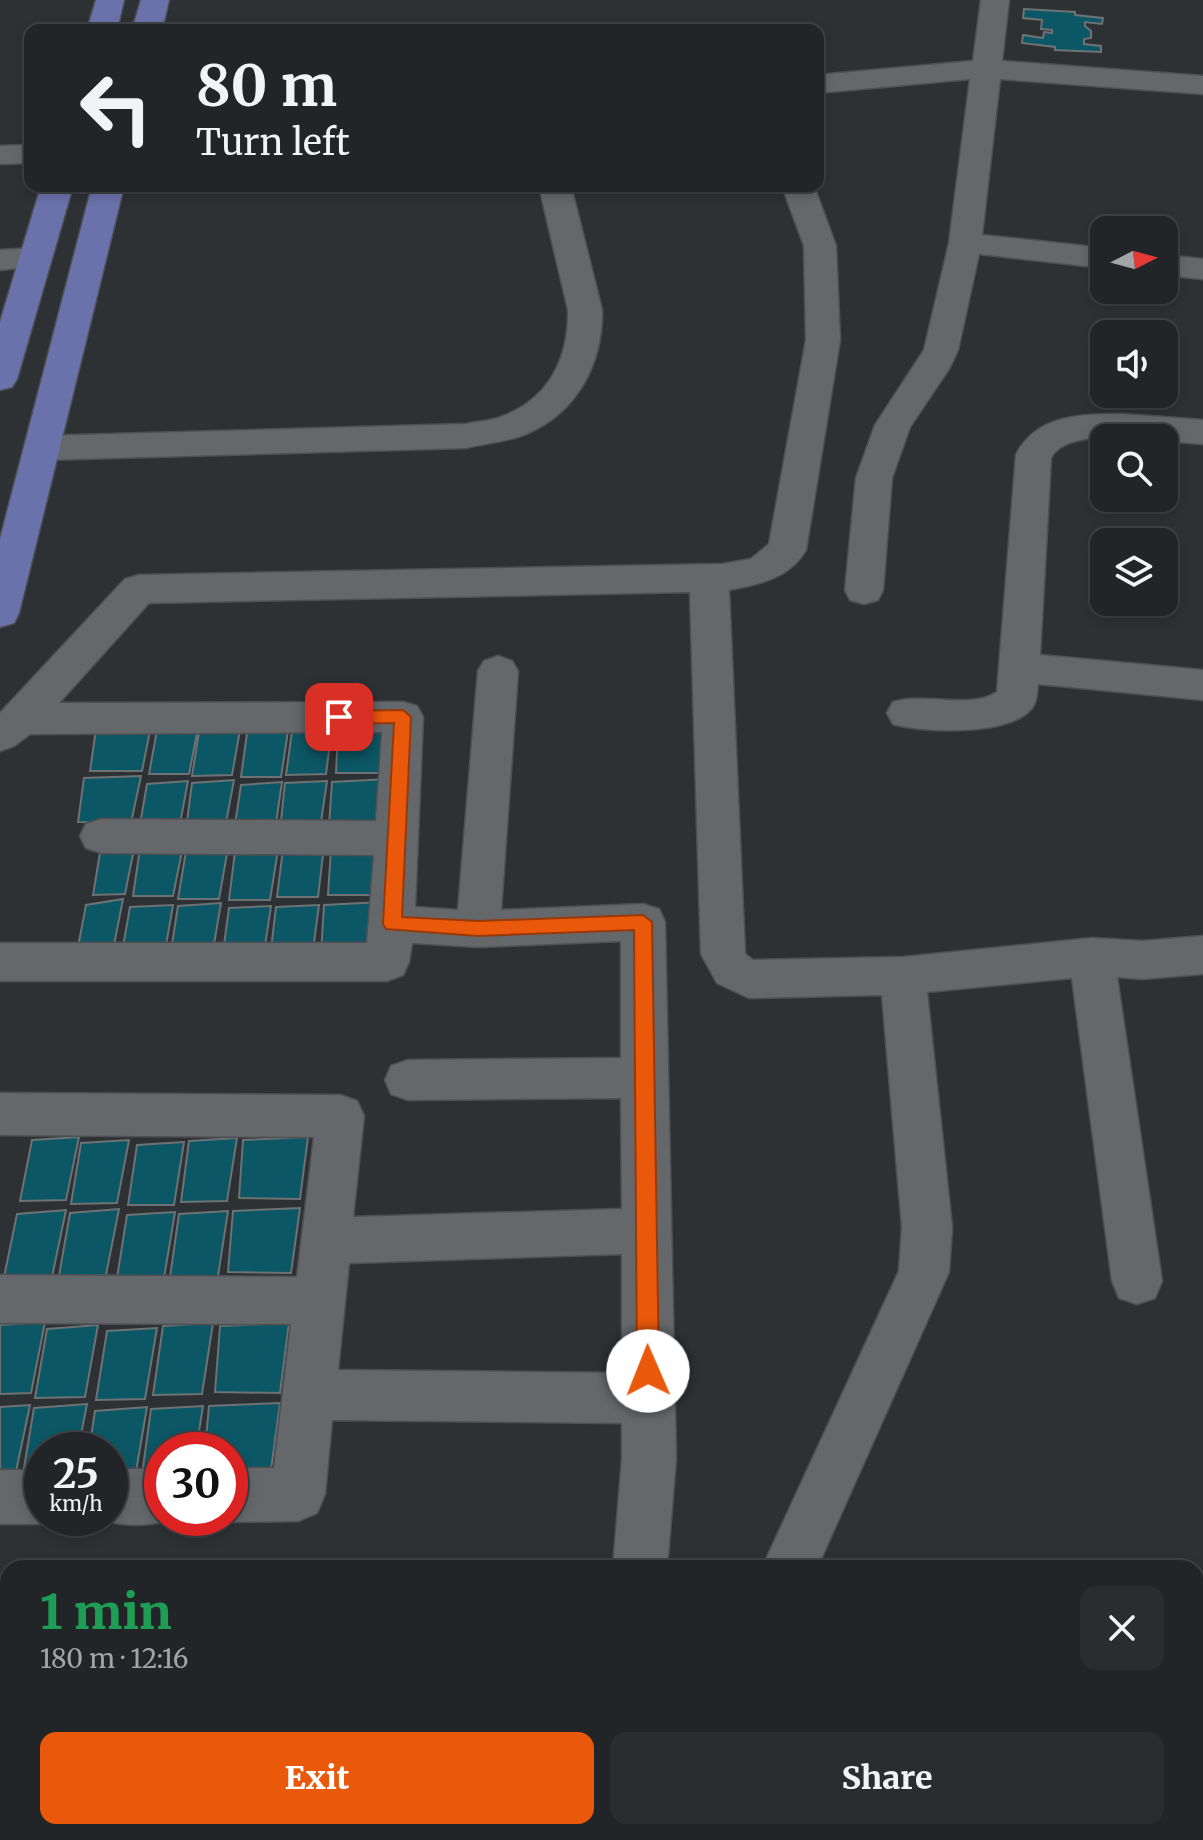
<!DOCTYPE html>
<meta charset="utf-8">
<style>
body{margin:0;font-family:Merriweather,serif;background:#2a2d2f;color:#f1f3f6;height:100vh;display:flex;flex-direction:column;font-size:30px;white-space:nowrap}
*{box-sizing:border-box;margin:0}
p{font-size:26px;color:#a2a5a7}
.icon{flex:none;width:44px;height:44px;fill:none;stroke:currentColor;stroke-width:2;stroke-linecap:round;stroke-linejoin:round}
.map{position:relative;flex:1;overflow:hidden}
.side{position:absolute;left:0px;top:1560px;width:1204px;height:280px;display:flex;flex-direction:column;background:#222527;border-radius:24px 24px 0 0;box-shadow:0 4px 12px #0003,0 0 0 2px #3f4244}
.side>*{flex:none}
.hud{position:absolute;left:24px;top:24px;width:800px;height:168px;border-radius:16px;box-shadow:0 4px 12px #0003,0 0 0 2px #3f4244;background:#222527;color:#f1f3f6;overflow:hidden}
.needle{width:52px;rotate:84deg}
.fabs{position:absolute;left:1090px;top:216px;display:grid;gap:16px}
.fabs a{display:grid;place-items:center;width:88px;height:88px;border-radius:16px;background:#222527;box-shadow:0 4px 12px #0003,0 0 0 2px #3f4244;font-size:40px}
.speed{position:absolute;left:24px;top:1432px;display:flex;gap:16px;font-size:40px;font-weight:700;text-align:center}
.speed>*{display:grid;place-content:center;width:104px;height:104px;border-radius:50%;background:#222527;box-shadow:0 4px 12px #0003,0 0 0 2px #3f4244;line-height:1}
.speed small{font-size:20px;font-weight:400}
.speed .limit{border:12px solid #d22;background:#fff;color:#111}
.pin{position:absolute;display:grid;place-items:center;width:68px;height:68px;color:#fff;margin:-34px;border-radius:16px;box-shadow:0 4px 12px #0006}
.me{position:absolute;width:88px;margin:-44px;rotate:359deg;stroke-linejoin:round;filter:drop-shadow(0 0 6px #0008)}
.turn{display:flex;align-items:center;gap:28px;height:168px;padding:0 40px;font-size:36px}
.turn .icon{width:104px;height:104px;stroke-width:2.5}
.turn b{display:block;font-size:56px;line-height:68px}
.round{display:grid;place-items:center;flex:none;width:84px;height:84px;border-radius:16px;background:#2a2d2f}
.headline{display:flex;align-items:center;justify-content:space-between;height:136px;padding:0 40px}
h1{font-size:48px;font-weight:800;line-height:60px;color:#1e9e55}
.cta{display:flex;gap:16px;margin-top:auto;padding:16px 40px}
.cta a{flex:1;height:92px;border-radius:16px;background:#ea580c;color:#fff;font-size:32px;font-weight:800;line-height:92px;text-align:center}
.cta a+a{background:#2a2d2f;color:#f1f3f6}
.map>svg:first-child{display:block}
</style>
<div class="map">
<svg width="1203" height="1840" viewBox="0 0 1203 1840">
<rect width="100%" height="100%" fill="#2e3134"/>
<!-- building -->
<path fill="#0c5765" stroke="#6d7273" stroke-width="2" d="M1024,9l51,3v3l28,3 -1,6 -17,-2v4l6,5v7l-7,1v5l17,2v6l-46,-2v-3l-33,-4 1,-8 20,3 1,-6 8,1v-3l-11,-1 1,-9 -19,-2z
M151,726l-9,45h-52l6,-42z
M198,728l-9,46h-40l8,-44z
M332,728l-6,46 -40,1 6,-44z
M393,728l-5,45h-52l2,-42z
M240,730l-8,45 -40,1 7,-44z
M288,731l-7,46h-40l6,-44z
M141,776l-10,47 -53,-1 6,-44z
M388,779l-5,47h-54l3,-44z
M234,780l-9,48 -39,1 6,-46z
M188,781l-9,48 -40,1 8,-46z
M327,781l-7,48 -40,1 5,-47z
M282,782l-7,48 -41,1 7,-46z
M135,844l-10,50 -32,1 8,-48z
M183,846l-10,50h-40l7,-48z
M324,846l-6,51h-41l6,-48z
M388,846l-5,49h-55l3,-46z
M228,848l-9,51h-41l8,-48z
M278,850l-8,50h-41l6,-48z
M123,899l-10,51 -36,2 9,-47z
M382,902l-5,52h-56l3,-49z
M221,903l-9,53 -42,1 8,-51z
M173,905l-9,52 -43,1 9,-51z
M319,905l-7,52 -42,1 6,-51z
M271,906l-8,53h-41l7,-51z
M79,1137l-13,63 -46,1 12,-61z
M308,1137l-8,62 -61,-1 4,-58z
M237,1138l-10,63 -46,1 8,-61z
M129,1140l-12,63 -46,1 10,-61z
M184,1142l-10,63h-46l9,-60z
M300,1208l-9,65 -63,-1 5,-61z
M119,1209l-13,66 -47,1 11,-63z
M66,1210l-14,67h-48l13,-63z
M228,1211l-10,65 -48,1 9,-63z
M175,1212l-11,66h-47l10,-63z
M45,1322l-14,71 -31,1v-69z
M213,1323l-11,71 -49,1 10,-69z
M289,1323l-9,70 -65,-1 5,-66z
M98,1325l-13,72 -50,1 12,-69z
M157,1328l-12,71 -49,1 11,-69z
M280,1403l-10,74 -40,-1v-26h-25l4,-44z
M87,1404l-9,46h-36v30h-20l12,-72z
M30,1405l-16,76h-14v-74z
M203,1406l-7,44h-34v32h-21l10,-73z
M147,1407l-13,76h-24v-33h-21l6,-39z"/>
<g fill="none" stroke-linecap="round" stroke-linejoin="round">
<defs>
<path id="minor" d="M981,0h28l-7,61 201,15v18l-203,-15 -18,156 122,13v20l-125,-14 -21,96 -9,19 -39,58 -18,51 -9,112 -5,10 -14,4 -14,-4 -5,-10 11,-112 19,-53 49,-75 25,-107 21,-164 -152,14v-18l155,-14z
M30,145v18l-30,1v-18z
M539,186h32l31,124c1,53 -25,103 -76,124 -19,8 -40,9 -60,14l-424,12 -13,-3 -5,-9 5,-9 13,-3 424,-12c12,-3 26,-3 37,-8 47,-18 66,-59 65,-106z
M782,186h32l22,60 4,94 -34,210c-17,29 -47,34 -77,40l16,364 8,6 150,-3 189,-19 50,3 61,-5v38l-61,5 -25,-2 45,304 -7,17 -18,6 -18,-6 -7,-17 -40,-303 -145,14 25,235 -3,45 -132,296h-55l137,-297 3,-44 -20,-232 -133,3 -32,-15 -16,-29 -11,-362 -541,11 -90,100 344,-1 14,4 6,11 -8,190 43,3 20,-239 6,-10 14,-5 14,5 6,10 -17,239 142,-6 16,5 6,13 11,537 -9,109h-54l9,-109v-36l-290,-3 -7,74 -8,19 -19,8 -68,1 -9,-4h9v-50h44l17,-144 -291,-1v-48l297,2 17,-140 -314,-2v-42l340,2 17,6 7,15 -11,101 269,-8 -1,-111 -213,2 -17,-6 -6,-14 6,-14 17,-6 213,-2v-117l-143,6 -66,-4 -3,19 -6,13 -16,6h-387v-38h367l7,-88 -273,-2 -15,-5 -6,-12 6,-12 15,-5 275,2 6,-89 -352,2 -16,12 -14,5v-38l125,-134 14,-4 583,-11 29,-5 18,-15 37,-204 -2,-94zM622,1254v119l-284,-3 11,-107z
M36,248l12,3 4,7 -4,7 -48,5v-20z
M1164,255l39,4v20l-39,-4z
M1123,414l80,6v24l-39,-3v-3c-28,0 -100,-9 -113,20l-11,197 163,15v30l-165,-16c-1,9 -1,17 -6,24 -22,28 -109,25 -139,16l-6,-11 6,-11c32,-10 76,8 104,-10l19,-237c20,-41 67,-41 107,-41z
M110,1469h52v49h12c-21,9 -55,9 -76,0h12z
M0,1470h42v48h14l-14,6h-42z
M1196,1681h7v58h-7z
M8,1773v58l-8,1v-58z
M228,1832h60l-4,8h-60z
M467,1832h60l-1,8h-60z
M631,1832h60l-1,8h-60z
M848,1832h60l-1,8h-60z
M1071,1832h60l2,8h-60z"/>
<path id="major" d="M96,0h28l-7,30h-30z
M141,0h28l-7,30h-30z
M41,186h32l-56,193 -5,8 -12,3v-68z
M92,186h32l-105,427 -5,10 -14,4v-88z"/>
</defs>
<!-- minor casing -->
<use href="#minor" stroke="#4d4f52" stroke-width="3"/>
<!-- major casing -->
<use href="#major" stroke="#4d4f52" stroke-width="3"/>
<!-- minor -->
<use href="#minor" fill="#65686b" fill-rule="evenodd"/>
<!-- major -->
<use href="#major" fill="#6a72ac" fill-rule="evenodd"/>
</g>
<!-- route -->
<path fill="#ea580c" stroke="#983908" stroke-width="2" d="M403,710l8,7 -9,200 76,4 165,-6 9,7 7,449 -3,7 -8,3 -8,-3 -3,-7 -3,-441 -156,6 -92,-7 -3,-5 11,-201 -55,1 -8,-7 8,-6z"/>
</svg>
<div class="fabs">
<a><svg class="needle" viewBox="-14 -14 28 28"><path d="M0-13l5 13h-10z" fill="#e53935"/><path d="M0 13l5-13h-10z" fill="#a2a5a7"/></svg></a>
<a><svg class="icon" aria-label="sound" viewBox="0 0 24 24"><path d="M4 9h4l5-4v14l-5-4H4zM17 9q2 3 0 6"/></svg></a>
<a><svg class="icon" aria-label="search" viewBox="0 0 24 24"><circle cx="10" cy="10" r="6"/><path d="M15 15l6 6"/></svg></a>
<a><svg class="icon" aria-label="layers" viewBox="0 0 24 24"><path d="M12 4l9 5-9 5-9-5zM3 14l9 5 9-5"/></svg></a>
</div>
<div class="speed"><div>25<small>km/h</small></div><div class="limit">30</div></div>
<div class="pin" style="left:339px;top:717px;background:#d93025"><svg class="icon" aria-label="arrive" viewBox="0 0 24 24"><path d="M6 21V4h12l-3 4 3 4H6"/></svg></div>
<svg class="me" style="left:648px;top:1371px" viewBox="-20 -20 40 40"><circle r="19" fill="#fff"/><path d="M0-13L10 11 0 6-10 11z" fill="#ea580c"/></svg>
<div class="hud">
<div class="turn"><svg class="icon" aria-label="left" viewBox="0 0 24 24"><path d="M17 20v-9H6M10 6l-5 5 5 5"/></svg><div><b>80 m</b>Turn left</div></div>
</div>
<section class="side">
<div class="headline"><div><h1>1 min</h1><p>180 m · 12:16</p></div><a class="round"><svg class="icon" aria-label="close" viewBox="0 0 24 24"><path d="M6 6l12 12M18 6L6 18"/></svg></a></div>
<div class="cta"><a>Exit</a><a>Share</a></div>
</section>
</div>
